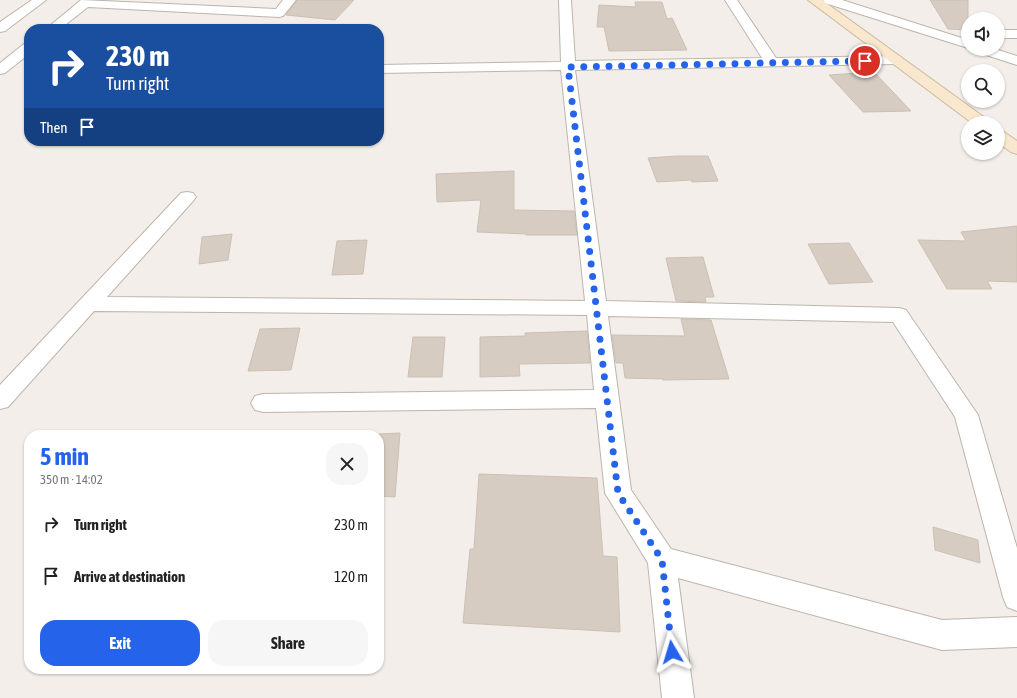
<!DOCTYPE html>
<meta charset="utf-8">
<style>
body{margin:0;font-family:"Asap Condensed",sans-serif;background:#f6f6f6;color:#222;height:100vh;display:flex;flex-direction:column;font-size:15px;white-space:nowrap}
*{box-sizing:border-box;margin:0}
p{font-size:13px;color:#767676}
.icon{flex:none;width:22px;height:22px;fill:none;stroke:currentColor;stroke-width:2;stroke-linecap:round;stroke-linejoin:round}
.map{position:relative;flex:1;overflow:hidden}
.panel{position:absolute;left:24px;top:430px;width:360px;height:244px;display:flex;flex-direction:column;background:#fff;border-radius:16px;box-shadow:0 1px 3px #0004}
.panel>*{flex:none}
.top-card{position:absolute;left:24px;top:24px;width:360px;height:122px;border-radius:16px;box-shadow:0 1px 3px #0004;background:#1a4fa0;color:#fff;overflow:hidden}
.controls{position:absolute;left:961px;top:12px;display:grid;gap:8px}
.controls a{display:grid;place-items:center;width:44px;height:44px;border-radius:50%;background:#fff;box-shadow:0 1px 3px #0004;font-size:20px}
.pin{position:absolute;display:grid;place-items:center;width:34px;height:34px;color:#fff;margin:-17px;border:2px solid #fff;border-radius:50%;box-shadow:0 1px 4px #0007}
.me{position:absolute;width:44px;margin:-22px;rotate:353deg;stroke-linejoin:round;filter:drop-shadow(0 0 3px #0008)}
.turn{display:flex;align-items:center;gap:14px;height:84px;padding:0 16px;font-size:18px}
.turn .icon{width:52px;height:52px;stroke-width:2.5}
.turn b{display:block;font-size:28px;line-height:34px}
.then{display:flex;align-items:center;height:38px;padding:0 16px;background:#0003;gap:8px;font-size:15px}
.round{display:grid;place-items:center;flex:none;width:42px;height:42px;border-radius:16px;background:#f6f6f6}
.headline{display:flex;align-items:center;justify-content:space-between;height:68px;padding:0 16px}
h1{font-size:24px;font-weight:700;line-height:30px;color:#2563eb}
.button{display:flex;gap:8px;margin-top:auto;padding:8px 16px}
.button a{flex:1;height:46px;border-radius:16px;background:#2563eb;color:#fff;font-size:16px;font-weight:700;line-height:46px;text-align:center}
.button a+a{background:#f6f6f6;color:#222}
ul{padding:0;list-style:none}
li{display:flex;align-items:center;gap:12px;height:52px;padding:0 16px}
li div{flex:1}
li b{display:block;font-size:15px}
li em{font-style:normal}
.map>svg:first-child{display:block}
</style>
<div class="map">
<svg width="1017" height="698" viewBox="0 0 1017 698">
<rect width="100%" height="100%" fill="#f3eee9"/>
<!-- building -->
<path fill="#d6ccc2" stroke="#cdc0b3" d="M297,0h57l-19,20 -49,-5z
M930,0h38v30l-20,-1z
M635,2h27l5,17 5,-1 15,32 -78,1 -5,-24h-7l2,-22 37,2z
M874,72l37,39 -48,1 -34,-37z
M677,156h31l10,25 -26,1 -1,-2 -34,2 -9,-24z
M514,171v39l60,1 3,24h-51v-1l-49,-2 4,-32 -44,2 -1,-28z
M1017,226v56l-30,-1 5,8h-45l-29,-49 48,1 -5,-9z
M232,234l-4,26 -29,4 3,-27z
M367,240l-4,34 -31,1 5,-34z
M849,243l24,39 -44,2 -21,-40z
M703,257l11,40h-9l1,5 -30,-1 -10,-43z
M681,319l30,1 18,59 -66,1v-1l-38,-1 -2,-15h-7l-4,-28 73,1z
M300,328l-9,42 -43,1 12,-42z
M587,331l3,32 -71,1 1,12 -40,1v-40l45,-1v-3z
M413,337h32l-3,40h-34z
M400,433l-5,64 -16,-1v-62z
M479,474l118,4 6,78 14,1 3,75 -157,-9 7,-74h4z
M933,527l45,13 2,23 -45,-13z"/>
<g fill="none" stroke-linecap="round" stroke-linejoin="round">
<defs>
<path id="minor" d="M32,0h14l-41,31 -5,1v-10z
M81,0l195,9 7,-9h13l-13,16 -4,1 -191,-10 -28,22h-14z
M559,0h12l4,61 187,-3 -37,-58h12l39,58 120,-2 5,1 2,3 -2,3 -5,1 -321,6 31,231 293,7 7,2 72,105 39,133v63l-10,-4 -4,-10 -48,-180 -62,-95 -285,-6 23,174 40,59 271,71 75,-3v30l-75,3 -264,-72 16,120h-32l-14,-135 -43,-70 -9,-85 -333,4 -8,-2 -4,-7 4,-7 8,-2 331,-4 -7,-75 -493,-4 -86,96 -8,2v-24l181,-192 6,-1 6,1 3,4 -3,4 -86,96 478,4 -24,-231 -182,3v-8l182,-3z
M823,0h19l126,40v8l-143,-45z
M998,30h19v8h-19z
M29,43v11l-24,19 -5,1v-11l24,-19z
M975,49h20l22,7v9l-40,-13z"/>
<path id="secondary" d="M808,0h14l166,120 2,3h-18z
M998,130l6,2 13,9v13l-6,-2 -13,-9z"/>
</defs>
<!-- minor casing -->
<use href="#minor" stroke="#bdb5ac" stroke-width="2"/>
<!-- secondary casing -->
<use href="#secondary" stroke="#cdba9d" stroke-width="2"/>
<!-- minor -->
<use href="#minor" fill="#fff" fill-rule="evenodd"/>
<!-- secondary -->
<use href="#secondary" fill="#f9e8cd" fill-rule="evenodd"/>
</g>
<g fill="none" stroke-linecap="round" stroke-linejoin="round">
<!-- route -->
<path stroke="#2563eb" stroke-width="7" stroke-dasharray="0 12.6" d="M672,652l-10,-92 -44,-67 -50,-426 297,-6"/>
</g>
</svg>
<div class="controls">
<a><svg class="icon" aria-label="sound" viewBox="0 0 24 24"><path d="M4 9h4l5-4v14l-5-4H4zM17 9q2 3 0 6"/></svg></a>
<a><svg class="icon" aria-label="search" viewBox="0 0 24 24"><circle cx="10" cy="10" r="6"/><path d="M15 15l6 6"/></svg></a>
<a><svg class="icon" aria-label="layers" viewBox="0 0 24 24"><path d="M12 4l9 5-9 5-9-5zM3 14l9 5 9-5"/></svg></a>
</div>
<div class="pin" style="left:865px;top:61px;background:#d93025"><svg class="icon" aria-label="arrive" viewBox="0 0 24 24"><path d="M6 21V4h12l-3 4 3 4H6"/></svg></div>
<svg class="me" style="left:672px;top:652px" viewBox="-20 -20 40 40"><path d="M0-17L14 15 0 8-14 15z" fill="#2563eb" stroke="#fff" stroke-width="4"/></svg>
<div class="top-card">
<div class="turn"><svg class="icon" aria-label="right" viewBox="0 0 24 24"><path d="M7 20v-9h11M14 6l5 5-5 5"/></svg><div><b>230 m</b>Turn right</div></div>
<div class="then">Then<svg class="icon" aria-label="arrive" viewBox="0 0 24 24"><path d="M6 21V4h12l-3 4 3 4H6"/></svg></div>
</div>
<section class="panel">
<div class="headline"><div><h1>5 min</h1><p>350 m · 14:02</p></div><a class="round"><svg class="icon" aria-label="close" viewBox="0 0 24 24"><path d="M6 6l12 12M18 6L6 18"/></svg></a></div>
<ul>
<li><svg class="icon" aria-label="right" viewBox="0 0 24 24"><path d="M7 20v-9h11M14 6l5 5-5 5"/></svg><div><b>Turn right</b></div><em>230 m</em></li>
<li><svg class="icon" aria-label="arrive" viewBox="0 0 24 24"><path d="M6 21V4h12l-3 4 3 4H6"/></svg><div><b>Arrive at destination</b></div><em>120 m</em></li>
</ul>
<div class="button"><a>Exit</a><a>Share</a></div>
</section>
</div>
